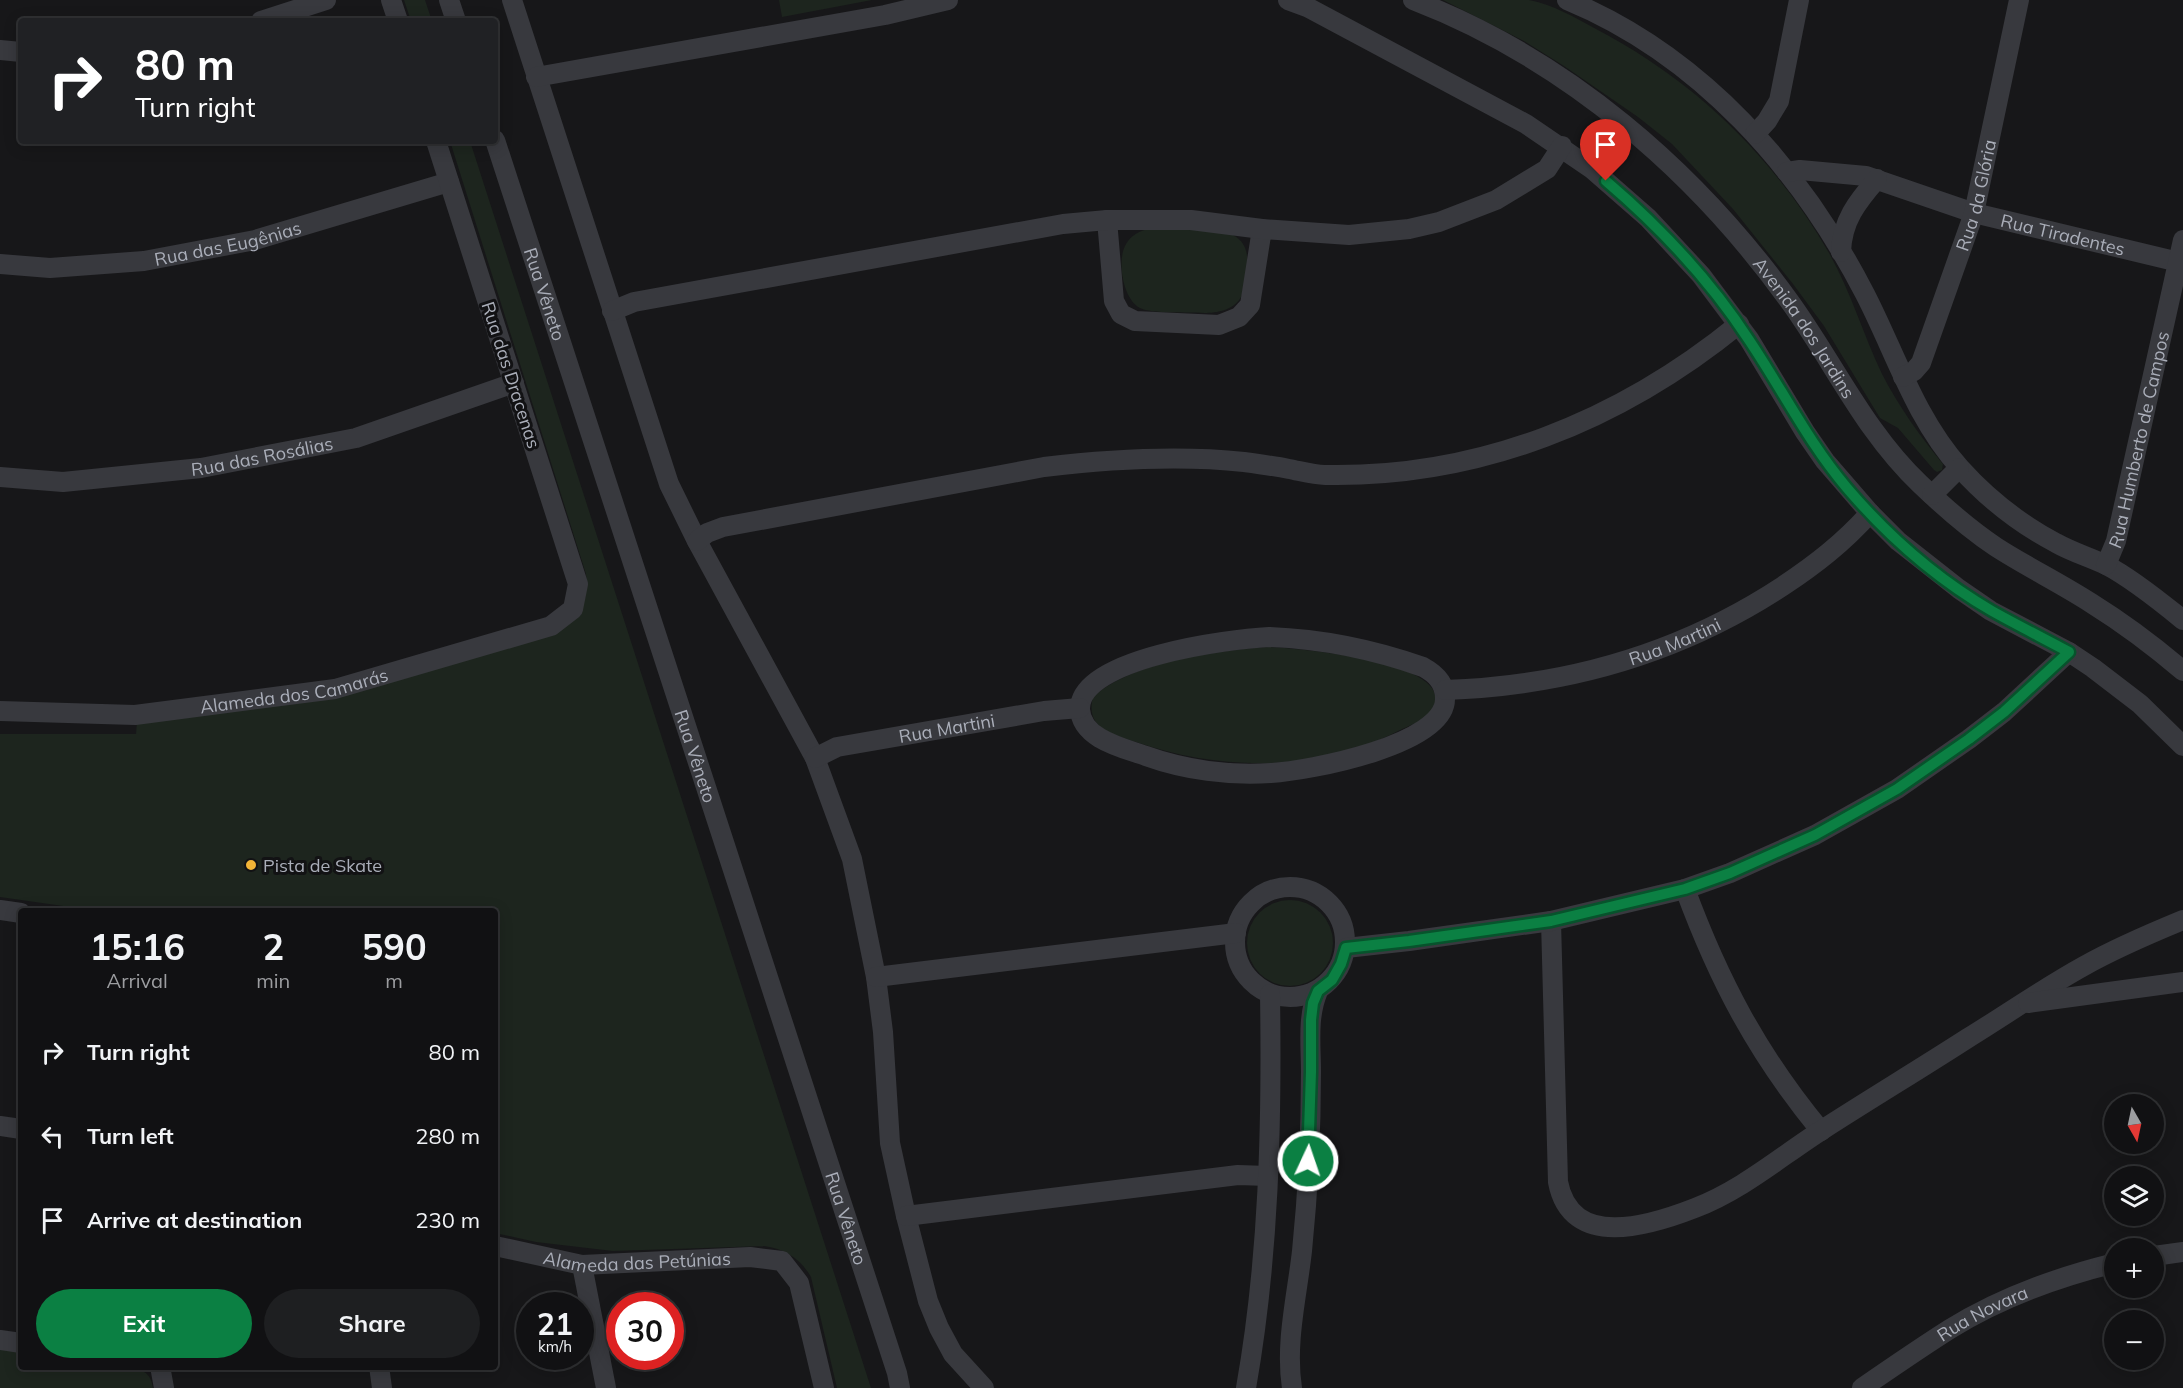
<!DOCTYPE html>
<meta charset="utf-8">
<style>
body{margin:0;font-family:Mulish,sans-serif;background:#1e1f21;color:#f1f3f6;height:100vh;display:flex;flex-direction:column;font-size:22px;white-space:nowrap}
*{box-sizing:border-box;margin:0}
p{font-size:20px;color:#9c9da0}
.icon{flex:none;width:33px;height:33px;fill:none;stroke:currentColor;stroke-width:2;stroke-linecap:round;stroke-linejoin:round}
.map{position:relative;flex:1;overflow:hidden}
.details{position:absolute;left:18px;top:908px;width:480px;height:462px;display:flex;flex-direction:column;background:#111113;border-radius:6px;box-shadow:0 3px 15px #0003,0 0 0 2px #303133}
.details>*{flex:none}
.guide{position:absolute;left:18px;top:18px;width:480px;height:126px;border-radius:6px;box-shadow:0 3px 15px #0003,0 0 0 2px #303133;background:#202124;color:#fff;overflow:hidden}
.needle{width:39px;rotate:171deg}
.fabs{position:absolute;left:2104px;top:1094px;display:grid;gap:12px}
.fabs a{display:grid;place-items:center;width:60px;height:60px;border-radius:50%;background:#111113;box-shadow:0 3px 15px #0003,0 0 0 2px #303133;font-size:30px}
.speed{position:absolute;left:516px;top:1292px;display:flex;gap:12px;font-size:30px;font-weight:700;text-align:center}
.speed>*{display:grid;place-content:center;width:78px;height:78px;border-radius:50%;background:#111113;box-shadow:0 3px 15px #0003,0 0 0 2px #303133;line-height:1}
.speed small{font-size:15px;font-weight:400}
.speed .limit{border:9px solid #d22;background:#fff;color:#111}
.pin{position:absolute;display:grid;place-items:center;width:51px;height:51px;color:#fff;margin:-62px -26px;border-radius:50% 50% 50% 0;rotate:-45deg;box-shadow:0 0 6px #0007}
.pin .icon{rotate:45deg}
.me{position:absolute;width:66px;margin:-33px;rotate:3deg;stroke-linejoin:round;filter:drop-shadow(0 0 4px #0008)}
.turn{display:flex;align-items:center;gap:21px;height:126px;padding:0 18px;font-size:27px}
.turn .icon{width:78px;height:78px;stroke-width:2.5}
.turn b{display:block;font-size:42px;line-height:51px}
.eta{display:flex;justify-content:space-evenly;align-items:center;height:102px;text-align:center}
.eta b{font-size:36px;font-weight:700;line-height:42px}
.button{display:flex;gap:12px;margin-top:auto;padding:12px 18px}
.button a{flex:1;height:69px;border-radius:36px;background:#0b8043;color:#fff;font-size:24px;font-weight:700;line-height:69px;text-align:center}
.button a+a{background:#1e1f21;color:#f1f3f6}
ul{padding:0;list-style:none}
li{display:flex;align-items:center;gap:18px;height:84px;padding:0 18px}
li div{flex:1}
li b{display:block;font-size:22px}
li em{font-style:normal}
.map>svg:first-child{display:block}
</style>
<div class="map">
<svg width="2183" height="1388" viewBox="0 0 2183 1388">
<rect width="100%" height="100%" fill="#171719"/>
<!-- green -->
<path fill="#1d251e" d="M404,0h21l7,21h-21z
M779,0h93l-90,17z
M1443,0c20,0 39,0 59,0 9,0 19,0 27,0 23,4 47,18 67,29 98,51 178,128 233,224 22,39 34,81 53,121 17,33 38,62 61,90l-1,6 -5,2 -3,-2 -36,-42 -18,-10 -56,-92 -31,-42 -60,-75 -61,-65 -34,-27 -74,-51 -40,-25z
M450,141h20l401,1247h-34l-26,-111c-11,-19 -26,-28 -47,-31l-151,5 -77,-9 -41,-9v-323h-404l-91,-13v-163h136l1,-12 424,-92c20,-14 28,-31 25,-56z
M1151,228c17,1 69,0 82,7 19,10 15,31 11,49 -1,4 -1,10 -3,13 -7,13 -24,16 -37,16 -14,-1 -53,1 -64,-5 -17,-9 -23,-46 -15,-62 5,-11 15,-15 26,-18z
M1269,647c25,1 185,14 165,59 -6,14 -24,19 -36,25 -80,42 -178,40 -262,11 -25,-8 -51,-14 -43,-45 38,-35 126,-47 176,-50z
M1247 943a43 43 0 1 1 86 0a43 43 0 1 1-86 0Z
M0,1349l21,3v14c23,0 107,-5 123,6 6,3 8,10 9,16h-153z"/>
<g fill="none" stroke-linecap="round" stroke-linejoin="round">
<!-- minor -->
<g stroke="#38393e" stroke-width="20">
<path d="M391,0l7,21"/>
<path d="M449,0l7,21"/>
<path d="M512,0l157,484 28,57 118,217 37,101 24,118 7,55 7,111 16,73 22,85 11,27 14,26 31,34"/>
<path d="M1288,0l19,7 219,117 66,45 56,49 53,57 48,64 56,93 20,29 45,52 28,28 61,48 32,22 78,41 24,16 47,36 43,42"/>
<path id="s1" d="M1413,0c153,59 282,170 377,302 44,61 75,130 130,182 24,23 49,45 76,63 31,20 64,36 95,56 32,20 63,43 92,68"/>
<path d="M1567,0c133,55 233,168 298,294 30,58 50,124 95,174 27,30 60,56 96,75 16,9 33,14 50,22 25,13 55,37 77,55"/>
<path d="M261,21l65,-21"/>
<path d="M0,50l21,2"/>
<path d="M536,77l349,-62 63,-15"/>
<path d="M1755,134l12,-13 12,-20 20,-101"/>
<path id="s2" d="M495,140l402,1233 3,15"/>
<path id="s3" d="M1787,172l13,-2 66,6 108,37 209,50"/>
<path d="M1107,220l7,81 7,13 14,7 84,4 20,-8 11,-12 12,-76"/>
<path d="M1841,252c1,-31 16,-50 36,-73"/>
<path id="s4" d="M0,264l50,4 94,-7 111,-21 194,-58"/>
<path d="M612,311l22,-9 429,-78 44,-4h84l71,9 87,6 60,-6 30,-7 57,-22 51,-31 15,-23"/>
<path id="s5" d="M1903,377l11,-6 7,-8 53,-150 45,-213"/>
<path id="s6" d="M0,477l63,5 138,-14 155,-30 158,-55"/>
<path d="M1932,495l27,-27"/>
<path d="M697,541l10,-8 16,-6 321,-60c67,-8 133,-12 200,-5 15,2 30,4 45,7 11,2 24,6 36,6 154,3 295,-54 414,-151"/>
<path id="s7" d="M2106,565l10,-24 67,-301"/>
<path d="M1269,637c54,2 103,12 154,30 13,7 22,16 22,31 2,47 -137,73 -174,75 -41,3 -86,-3 -125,-17 -23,-8 -65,-17 -66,-47 -1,-51 150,-70 189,-72z"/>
<path id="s8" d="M1445,690c121,-4 236,-37 338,-104 33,-22 60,-43 87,-73"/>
<path id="s9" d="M0,711l135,4 200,-26 216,-63 22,-17 5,-25 -142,-443"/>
<path id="s10" d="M815,758l22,-11 207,-36 36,-3"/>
<circle cx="1290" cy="942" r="55"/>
<path d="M1685,889c34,92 73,166 136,242"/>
<path d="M0,910l21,3"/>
<path d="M1551,921l7,261c13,68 91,44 137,26 47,-18 85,-51 127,-78 48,-31 98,-61 146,-92 39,-24 76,-50 116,-72 32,-18 65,-32 99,-46"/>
<path d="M1346,948l63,-7 142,-20 134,-32 45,-16 85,-38 82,-46 72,-50 35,-27 65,-60"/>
<path d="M876,977l360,-44"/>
<path d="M2028,1003l155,-21"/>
<path d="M0,1126l21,3"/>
<path d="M906,1216l332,-41 30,1"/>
<path id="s11" d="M495,1246l87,19 168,-8 32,4 17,22 25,105"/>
<path d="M2154,1256l29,-4"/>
<path d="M582,1265l24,123"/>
<path d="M0,1340l21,3"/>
<path d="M160,1366l4,22"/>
<path d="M379,1366l3,22"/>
<path d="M1246,1388c23,-130 26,-263 24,-394"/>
<path d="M1292,1388c-7,-45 5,-92 10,-137 6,-59 9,-119 9,-179 0,-27 -4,-55 7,-81"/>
<path id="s12" d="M1862,1388c29,-20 58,-40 88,-59 50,-31 108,-52 165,-66"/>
</g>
</g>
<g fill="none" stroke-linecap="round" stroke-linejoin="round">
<defs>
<path id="route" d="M1308,1161l3,-89v-52l2,-17 5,-12 14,-11 9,-16 5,-16 63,-7 142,-20 134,-32 45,-16 85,-38 82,-46 72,-50 35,-27 65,-60c-26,-14 -52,-27 -77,-41 -55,-32 -104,-75 -145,-123 -39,-46 -65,-99 -98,-148 -39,-60 -88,-112 -143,-159"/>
</defs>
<!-- route casing -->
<use href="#route" stroke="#07532c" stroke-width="15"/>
<!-- route -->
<use href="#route" stroke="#0b8043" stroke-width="10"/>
</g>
<!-- markers -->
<circle fill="#f2b537" stroke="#121214" stroke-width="2" cx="251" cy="865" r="6"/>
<g text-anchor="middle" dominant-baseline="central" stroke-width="6" stroke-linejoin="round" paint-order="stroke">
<!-- street labels -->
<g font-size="18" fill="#aaaeb9" stroke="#121214">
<text stroke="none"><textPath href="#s5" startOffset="200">Rua da Glória</textPath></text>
<text stroke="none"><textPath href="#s3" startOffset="285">Rua Tiradentes</textPath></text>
<text stroke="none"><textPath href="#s4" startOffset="230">Rua das Eugênias</textPath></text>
<text stroke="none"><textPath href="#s2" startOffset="162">Rua Vêneto</textPath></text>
<text stroke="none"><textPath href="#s1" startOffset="519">Avenida dos Jardins</textPath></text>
<text transform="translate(511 375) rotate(72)">Rua das Dracenas</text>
<text stroke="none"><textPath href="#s7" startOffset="130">Rua Humberto de Campos</textPath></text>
<text stroke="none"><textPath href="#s6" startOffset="264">Rua das Rosálias</textPath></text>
<text stroke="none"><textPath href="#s8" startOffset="236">Rua Martini</textPath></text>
<text stroke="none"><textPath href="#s9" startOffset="296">Alameda dos Camarás</textPath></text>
<text stroke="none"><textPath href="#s10" startOffset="136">Rua Martini</textPath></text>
<text stroke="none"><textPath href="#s2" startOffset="648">Rua Vêneto</textPath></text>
<text stroke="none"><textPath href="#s2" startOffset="1134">Rua Vêneto</textPath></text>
<text stroke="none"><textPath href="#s11" startOffset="144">Alameda das Petúnias</textPath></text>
<text stroke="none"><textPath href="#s12" startOffset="142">Rua Novara</textPath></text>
</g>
<!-- poi labels -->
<g font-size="18" fill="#aaaeb9" stroke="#121214" text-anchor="start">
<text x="263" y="865">Pista de Skate</text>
</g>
</g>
</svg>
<div class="fabs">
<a><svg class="needle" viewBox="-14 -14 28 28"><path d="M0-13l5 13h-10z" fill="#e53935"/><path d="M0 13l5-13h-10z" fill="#9c9da0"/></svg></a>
<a><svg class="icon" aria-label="layers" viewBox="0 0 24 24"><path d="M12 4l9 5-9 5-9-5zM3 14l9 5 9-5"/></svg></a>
<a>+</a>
<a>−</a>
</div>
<div class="speed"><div>21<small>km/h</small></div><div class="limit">30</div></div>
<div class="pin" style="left:1606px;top:181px;background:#d93025"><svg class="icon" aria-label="arrive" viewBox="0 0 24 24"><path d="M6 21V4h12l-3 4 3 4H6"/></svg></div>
<svg class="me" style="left:1308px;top:1161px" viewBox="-20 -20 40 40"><circle r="17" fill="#0b8043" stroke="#fff" stroke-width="3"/><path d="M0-11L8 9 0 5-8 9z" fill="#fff"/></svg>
<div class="guide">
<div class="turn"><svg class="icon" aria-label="right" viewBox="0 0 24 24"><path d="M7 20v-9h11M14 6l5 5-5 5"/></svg><div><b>80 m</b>Turn right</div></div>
</div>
<section class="details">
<div class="eta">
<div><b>15:16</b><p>Arrival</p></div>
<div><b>2</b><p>min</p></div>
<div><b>590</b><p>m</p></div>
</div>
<ul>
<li><svg class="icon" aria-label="right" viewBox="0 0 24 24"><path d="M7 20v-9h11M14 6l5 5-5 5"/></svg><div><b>Turn right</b></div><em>80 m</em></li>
<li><svg class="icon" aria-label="left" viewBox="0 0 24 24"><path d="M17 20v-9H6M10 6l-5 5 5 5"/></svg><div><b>Turn left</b></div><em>280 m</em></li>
<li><svg class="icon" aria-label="arrive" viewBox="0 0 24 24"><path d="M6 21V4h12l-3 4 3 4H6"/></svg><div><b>Arrive at destination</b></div><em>230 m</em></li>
</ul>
<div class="button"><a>Exit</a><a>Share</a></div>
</section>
</div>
